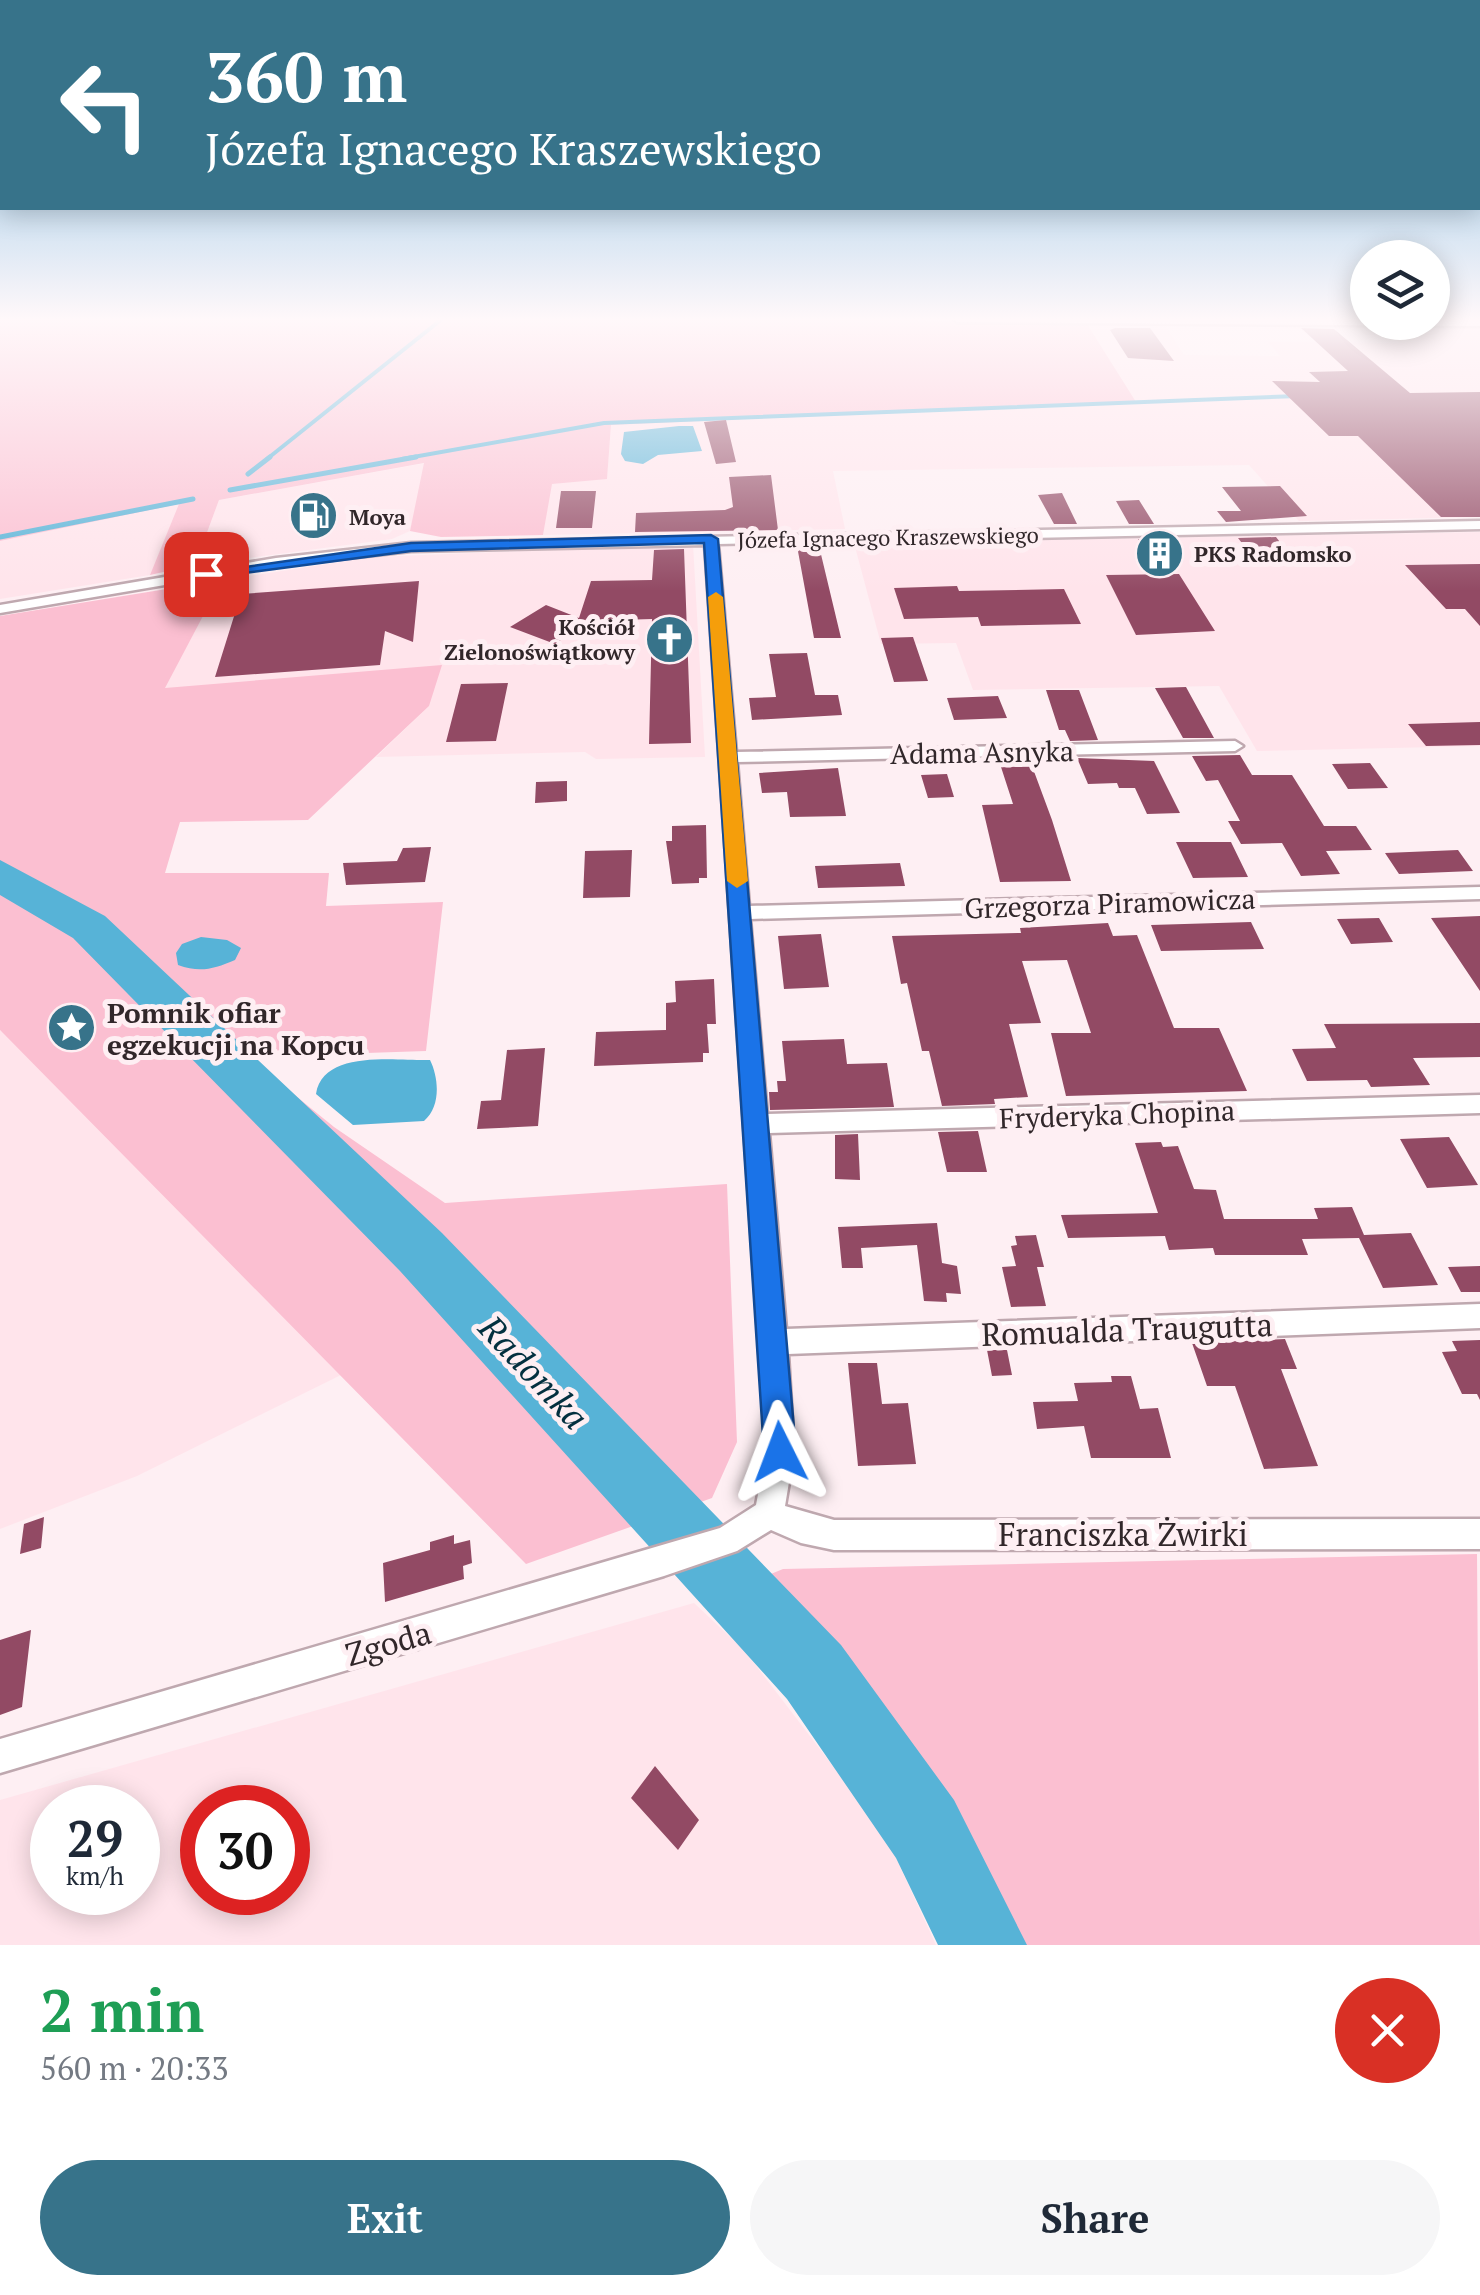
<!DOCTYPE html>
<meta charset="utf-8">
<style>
body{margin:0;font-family:"PT Serif",serif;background:#f6f6f7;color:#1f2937;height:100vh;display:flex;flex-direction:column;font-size:38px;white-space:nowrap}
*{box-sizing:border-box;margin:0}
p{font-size:32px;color:#747a83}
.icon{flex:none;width:55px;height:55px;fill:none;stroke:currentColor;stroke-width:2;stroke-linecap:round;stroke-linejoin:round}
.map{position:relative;height:1945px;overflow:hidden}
.panel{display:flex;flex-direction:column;background:#fff;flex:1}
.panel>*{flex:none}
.hud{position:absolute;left:0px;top:0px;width:1480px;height:210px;box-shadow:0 5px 25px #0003;background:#37738a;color:#fff;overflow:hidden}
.tools{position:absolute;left:1350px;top:240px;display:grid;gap:20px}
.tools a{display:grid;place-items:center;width:100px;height:100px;border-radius:50%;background:#fff;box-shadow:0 5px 25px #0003;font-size:50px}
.speed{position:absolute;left:30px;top:1785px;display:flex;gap:20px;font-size:50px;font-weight:700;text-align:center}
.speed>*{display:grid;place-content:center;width:130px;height:130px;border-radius:50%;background:#fff;box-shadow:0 5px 25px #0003;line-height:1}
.speed small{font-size:25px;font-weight:400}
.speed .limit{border:15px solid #d22;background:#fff;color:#111}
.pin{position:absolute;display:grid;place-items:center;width:85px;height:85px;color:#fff;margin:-42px;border-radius:20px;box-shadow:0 5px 15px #0006}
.me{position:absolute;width:110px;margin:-55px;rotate:357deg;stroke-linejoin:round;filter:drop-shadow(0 0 8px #0008)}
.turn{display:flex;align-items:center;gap:35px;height:210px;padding:0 40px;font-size:45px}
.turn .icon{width:130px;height:130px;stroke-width:2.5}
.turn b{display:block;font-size:70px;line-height:85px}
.round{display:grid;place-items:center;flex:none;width:105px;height:105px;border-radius:52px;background:#f6f6f7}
.overview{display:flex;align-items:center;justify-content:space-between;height:170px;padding:0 40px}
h1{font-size:60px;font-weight:600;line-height:75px;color:#1e9e55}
.primary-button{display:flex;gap:20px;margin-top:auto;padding:20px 40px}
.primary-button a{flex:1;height:115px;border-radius:60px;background:#37738a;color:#fff;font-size:40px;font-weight:600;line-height:115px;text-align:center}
.primary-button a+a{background:#f6f6f7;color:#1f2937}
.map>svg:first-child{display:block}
</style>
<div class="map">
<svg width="1480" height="1945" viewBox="0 0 1480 1945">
<rect width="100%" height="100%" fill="#feeff3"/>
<!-- built -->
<path fill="#ffe4eb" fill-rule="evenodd" d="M1087,324h77l20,31 96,1 -12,-14 132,1 -17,-17 97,2v189l-181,4 -50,-56 -416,6 12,58 -302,6 8,-51 56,-6 4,-53 524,-23z
M426,463l-16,68 -18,8 -197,26 24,-65z
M180,504l-30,71 -150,24v-58z
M1480,532v214l-223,5 -38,-65 -246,4 -17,-47 -75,1 -27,-101z
M693,544l12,213 -109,2 -11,-7 -209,5 53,-51 -265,-18 58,-108 151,-23z
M0,1030l343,344 -206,102 -137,53z
M694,1603l50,47 141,184 51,111h-936v-145zM52,1808h86v84h-86zM202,1808h86v84h-86z"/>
<!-- green -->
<path fill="#fbbfd1" d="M0,319h840l247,5 49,78 -525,23 -4,54 -55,5 -9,51 -102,2 -31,-6 14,-68 -205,37 -24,65 -45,10 29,-71 -179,37z
M222,580l-57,108 277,-23 -13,41 -121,114 -128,2 -15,51h164l-3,33 117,-4 -17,149 -178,6 86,70 111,76 282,-19 10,258 -25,56 -186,66 -526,-534v-414z
M1477,1554l3,391h-464l-81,-148 -93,-137 -76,-84 17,-7z"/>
<!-- water -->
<path fill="#57b3d7" d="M679,426h14l9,25 -44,4 -15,9 -18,-3 -4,-7 3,-22z
M201,937l26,3 14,8 -6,12c-21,9 -35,13 -57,5l-2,-12 6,-9z
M430,1060c9,18 11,47 -6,61l-71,4 -37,-31c7,-45 80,-33 114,-34z"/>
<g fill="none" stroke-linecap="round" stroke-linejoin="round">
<!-- stream-far1 -->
<path stroke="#57b3d7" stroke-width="4" d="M267,459l175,-140
M402,459l202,-36 694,-27"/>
<!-- stream -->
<path stroke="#57b3d7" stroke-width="5" d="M248,474l22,-17
M230,490l186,-33
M0,537l193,-38"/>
<!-- river -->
<path fill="#57b3d7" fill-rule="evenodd" d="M0,860l105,56 337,317 399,412 113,155 73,145h-89l-42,-87 -109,-159 -387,-428 -327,-333 -73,-43z"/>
</g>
<!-- building -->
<path fill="#924a64" d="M1115,328h35l24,33 -46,-3 -18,-28z
M1301,328l33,1 76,64 70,-1v125h-39l-83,-81h-29l-57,-55 48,1 -11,-10 39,-1z
M726,420l10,42 -20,2 -12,-42z
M771,475l7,55 -143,2 1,-19 89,-3 8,-3 -4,-30z
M1280,486l27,30 -81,6 -9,-11h24l-19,-24z
M561,491h35l-4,37h-36z
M1062,493l15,31h-23l-16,-29z
M1139,500l15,24h-25l-13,-23z
M1276,537l14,18 -38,1 -14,-18z
M1138,539h25l14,23h-26z
M797,546h22l22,92h-27z
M684,549l7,194 -42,1 3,-125 -65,2 -32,23 -45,-17 36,-22 33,13 12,-37 61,-1 2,-30z
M1480,564v62l-15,-17h-19l-41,-44z
M1179,574l36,57 -79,4 -30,-60z
M419,581l-6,61 -28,-11 -5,34 -165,12 26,-83z
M957,586l2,5 105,-2 17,35 -100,2 -3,-9 -74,2 -10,-31z
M913,637l15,44 -34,1 -13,-44z
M807,653l8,42h23l4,20 -90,5 -3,-22 27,-1 -7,-43z
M508,683l-12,58 -50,1 15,-58z
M1186,687l28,51h-31l-28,-50z
M1046,690h33l19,50 -28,1 -5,-11h-6z
M998,696l9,22 -53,2 -7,-22z
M1480,722v23l-54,1 -18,-22z
M1240,755l12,20h40l32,51h32l16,24 -46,1 14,23 -39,2 -19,-33 -41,1 -13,-23h12l-22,-41 -12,1 -14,-25z
M1077,758l77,3 26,52 -33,1 -12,-26h-16l-2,-5 -29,1z
M1370,763l18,25 -40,1 -16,-25z
M1032,766l20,54 19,61 -71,1 -18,-77 31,-1 -12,-37z
M838,768l8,48 -56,1 -3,-25 -25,1 -3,-20z
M947,774l7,23 -26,1 -7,-23z
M567,781v20l-32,2 1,-21z
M706,825l1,53h-8v5l-27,1 -6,-43h6v-15z
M1176,842h55l17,35 -55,1z
M431,847l-6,35 -79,3 -3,-22 54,-2 6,-13z
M632,850l-2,47 -47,1 2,-47z
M1458,850l15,21 -74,3 -14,-21z
M900,863l5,23 -87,2 -3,-22z
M1480,916v75l-49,-73z
M1379,918l14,24 -42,2 -14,-25z
M1251,922l13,27 -103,2 -10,-26z
M1108,923l5,13 24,-1 37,93h45l28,63 -181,5 -15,-63h40l-24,-73 -45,1 19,62 -32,1 19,73 -34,2 1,5 -53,2 -13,-55h-7l-15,-68 -6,1 -9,-48 129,-3 -1,-5z
M821,934l8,53 -45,2 -6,-53z
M714,979l2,45h-9l2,29h-6v9l-109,4 2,-34 70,-2v-27l10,-1 -1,-21z
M1480,1023v34l-67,1 17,27 -59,2 -4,-7 -60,1 -15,-32 44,-1 -12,-24z
M844,1039l3,25 40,-1 7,44 -124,3 -1,-18h9l-1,-11h9l-4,-40z
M545,1048l-7,78 -61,3 4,-28 20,-1 6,-50z
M978,1131l9,41h-40l-9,-40z
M858,1134l2,46 -25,-1v-44z
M1449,1137l29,48 -51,3 -27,-49z
M1161,1142l2,5 15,-1 16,43 22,1 8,29h94l-4,-11 38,-1 12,28 47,-2 27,52 -55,3 -24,-50 -57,1 6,16h-93l-2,-7 -44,2 -4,-14 -97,2 -7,-23 97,-2 -23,-70z
M937,1223l5,40 15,3 4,28 -15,-1 1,9 -23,-1 -7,-56 -56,3 2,20h-21l-4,-41z
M1036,1235l8,32h-7l9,39 -35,1 -9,-40 14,-1 -5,-20 6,-1 -2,-9z
M1480,1266v26h-19l-13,-25z
M1285,1339l12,30h-16l37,97 -54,3 -29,-83h-28l-15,-43z
M1480,1340v60l-3,-6h-15l-20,-42 15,-1 -5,-10z
M987,1350h20l5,25 -20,1z
M848,1363h29l5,41 26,-1 8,61 -58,2z
M1111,1376h20l9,33 18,-1 13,50h-80l-7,-32 -47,3 -4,-27 45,-1 -4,-18 38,-1z
M44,1517l-3,31 -21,6 4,-30z
M454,1535v9l16,-4 2,23 -9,3 1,13 -79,23 -2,-39 47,-13v-8z
M31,1630l-9,77 -22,8v-75z
M655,1766l44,54 -21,30 -47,-52z"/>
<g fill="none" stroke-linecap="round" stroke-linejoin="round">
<defs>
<path id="minor" d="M953,319l527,1v6l-523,-4z
M1480,521v8l-762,15 18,208 499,-11 8,5 -8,5 -498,11 12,144 731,-19v12l-730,20 17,195 713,-19v18l-711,20 17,196 694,-25v24l-692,26 6,98 -9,54 49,14 646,-1v30l-646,1 -33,-7 -30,-13 -34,21 -73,25 -664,197v-34l720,-211 36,-23 10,-53 -61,-907 -294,6 -135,15 -276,47v-8l276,-47 135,-15z"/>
</defs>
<!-- minor casing -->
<use href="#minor" stroke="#bfa8af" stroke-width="5"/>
<!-- minor -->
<use href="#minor" fill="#fff" fill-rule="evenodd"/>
</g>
<!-- sky -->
<linearGradient id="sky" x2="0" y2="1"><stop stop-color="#6eb4e1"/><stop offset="0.54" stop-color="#fff8fa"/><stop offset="1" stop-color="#fff8fa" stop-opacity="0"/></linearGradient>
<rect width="1480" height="591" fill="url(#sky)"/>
<!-- route -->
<path fill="#1a73e8" stroke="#114b97" stroke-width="2.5" d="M711,535l7,4 78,913 -5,11 -11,5 -11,-5 -5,-11 -60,-909 -293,8 -205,27 -8,-4 213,-31z"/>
<!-- slow -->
<path fill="#f59e0b" d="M716,592l7,5 25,284 -11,7 -10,-7 -19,-284z"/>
<!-- icons -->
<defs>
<symbol id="fuel-disc" viewBox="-11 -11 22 22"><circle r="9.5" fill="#37738a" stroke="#feeff3"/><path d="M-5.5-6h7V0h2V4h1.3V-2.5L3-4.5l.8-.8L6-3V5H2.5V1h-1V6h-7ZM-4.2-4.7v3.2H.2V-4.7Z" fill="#fff"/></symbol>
<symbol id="building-disc" viewBox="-11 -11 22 22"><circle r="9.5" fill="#37738a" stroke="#feeff3"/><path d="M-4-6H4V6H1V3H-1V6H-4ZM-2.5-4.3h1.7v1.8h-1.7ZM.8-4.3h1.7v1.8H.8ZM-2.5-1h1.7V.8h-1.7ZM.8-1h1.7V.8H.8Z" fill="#fff"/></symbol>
<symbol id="church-disc" viewBox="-11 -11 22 22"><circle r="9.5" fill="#37738a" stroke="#feeff3"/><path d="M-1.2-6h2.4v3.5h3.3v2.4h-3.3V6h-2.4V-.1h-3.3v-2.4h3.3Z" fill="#fff"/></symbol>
<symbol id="sight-disc" viewBox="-11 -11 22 22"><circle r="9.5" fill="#37738a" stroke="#feeff3"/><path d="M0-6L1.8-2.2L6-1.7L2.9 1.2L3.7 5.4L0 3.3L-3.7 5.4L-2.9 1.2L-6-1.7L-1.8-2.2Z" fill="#fff"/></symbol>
</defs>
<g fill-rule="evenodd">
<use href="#fuel-disc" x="286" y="488" width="55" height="55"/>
<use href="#building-disc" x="1132" y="526" width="55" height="55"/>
<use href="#church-disc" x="642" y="612" width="55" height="55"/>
<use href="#sight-disc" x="44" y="1000" width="55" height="55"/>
</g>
<g text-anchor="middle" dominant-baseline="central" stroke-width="10" stroke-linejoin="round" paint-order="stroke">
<!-- far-poi labels -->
<g font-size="22" font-weight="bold" fill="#31272a" stroke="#feeff3" text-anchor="start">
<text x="349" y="516">Moya</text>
<text x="1194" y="553">PKS Radomsko</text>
<text x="635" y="626" text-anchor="end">Kościół<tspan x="635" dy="25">Zielonoświątkowy</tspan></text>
</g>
<!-- far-street labels -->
<g font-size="22" fill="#31272a" stroke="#feeff3">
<text transform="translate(888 537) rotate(-1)">Józefa Ignacego Kraszewskiego</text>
</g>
<!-- street labels -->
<g font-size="28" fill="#31272a" stroke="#feeff3">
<text transform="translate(982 752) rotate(-1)">Adama Asnyka</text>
<text transform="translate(1110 903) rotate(-2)">Grzegorza Piramowicza</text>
<text transform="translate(1117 1114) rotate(-2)">Fryderyka Chopina</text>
</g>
<!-- poi labels -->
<g font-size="28" font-weight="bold" fill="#31272a" stroke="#feeff3" text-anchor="start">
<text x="107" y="1012">Pomnik ofiar<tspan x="107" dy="32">egzekucji na Kopcu</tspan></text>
</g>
<!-- near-street labels -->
<g font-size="32" fill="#31272a" stroke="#feeff3">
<text transform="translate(1127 1329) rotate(-2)">Romualda Traugutta</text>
<text x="1123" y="1534">Franciszka Żwirki</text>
<text transform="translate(388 1643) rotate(-16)">Zgoda</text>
</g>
<!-- near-water labels -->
<g font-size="35" font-style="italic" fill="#03303f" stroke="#feeff3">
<text transform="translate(534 1372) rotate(47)">Radomka</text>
</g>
</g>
</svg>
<div class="tools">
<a><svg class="icon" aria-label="layers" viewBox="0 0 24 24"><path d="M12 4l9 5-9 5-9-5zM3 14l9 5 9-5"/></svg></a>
</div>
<div class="speed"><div>29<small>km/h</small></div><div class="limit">30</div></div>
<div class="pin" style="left:206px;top:574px;background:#d93025"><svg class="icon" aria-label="arrive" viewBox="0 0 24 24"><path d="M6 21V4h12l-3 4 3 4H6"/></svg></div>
<svg class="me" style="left:780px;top:1452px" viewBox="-20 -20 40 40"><path d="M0-17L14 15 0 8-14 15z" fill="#1a73e8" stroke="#fff" stroke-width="4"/></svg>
<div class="hud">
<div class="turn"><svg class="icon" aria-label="left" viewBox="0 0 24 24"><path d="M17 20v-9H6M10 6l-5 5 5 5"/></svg><div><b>360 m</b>Józefa Ignacego Kraszewskiego</div></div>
</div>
</div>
<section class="panel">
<div class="overview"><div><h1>2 min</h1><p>560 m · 20:33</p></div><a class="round" style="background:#d93025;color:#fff"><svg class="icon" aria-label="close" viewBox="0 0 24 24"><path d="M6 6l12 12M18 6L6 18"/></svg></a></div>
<div class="primary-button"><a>Exit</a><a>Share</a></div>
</section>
